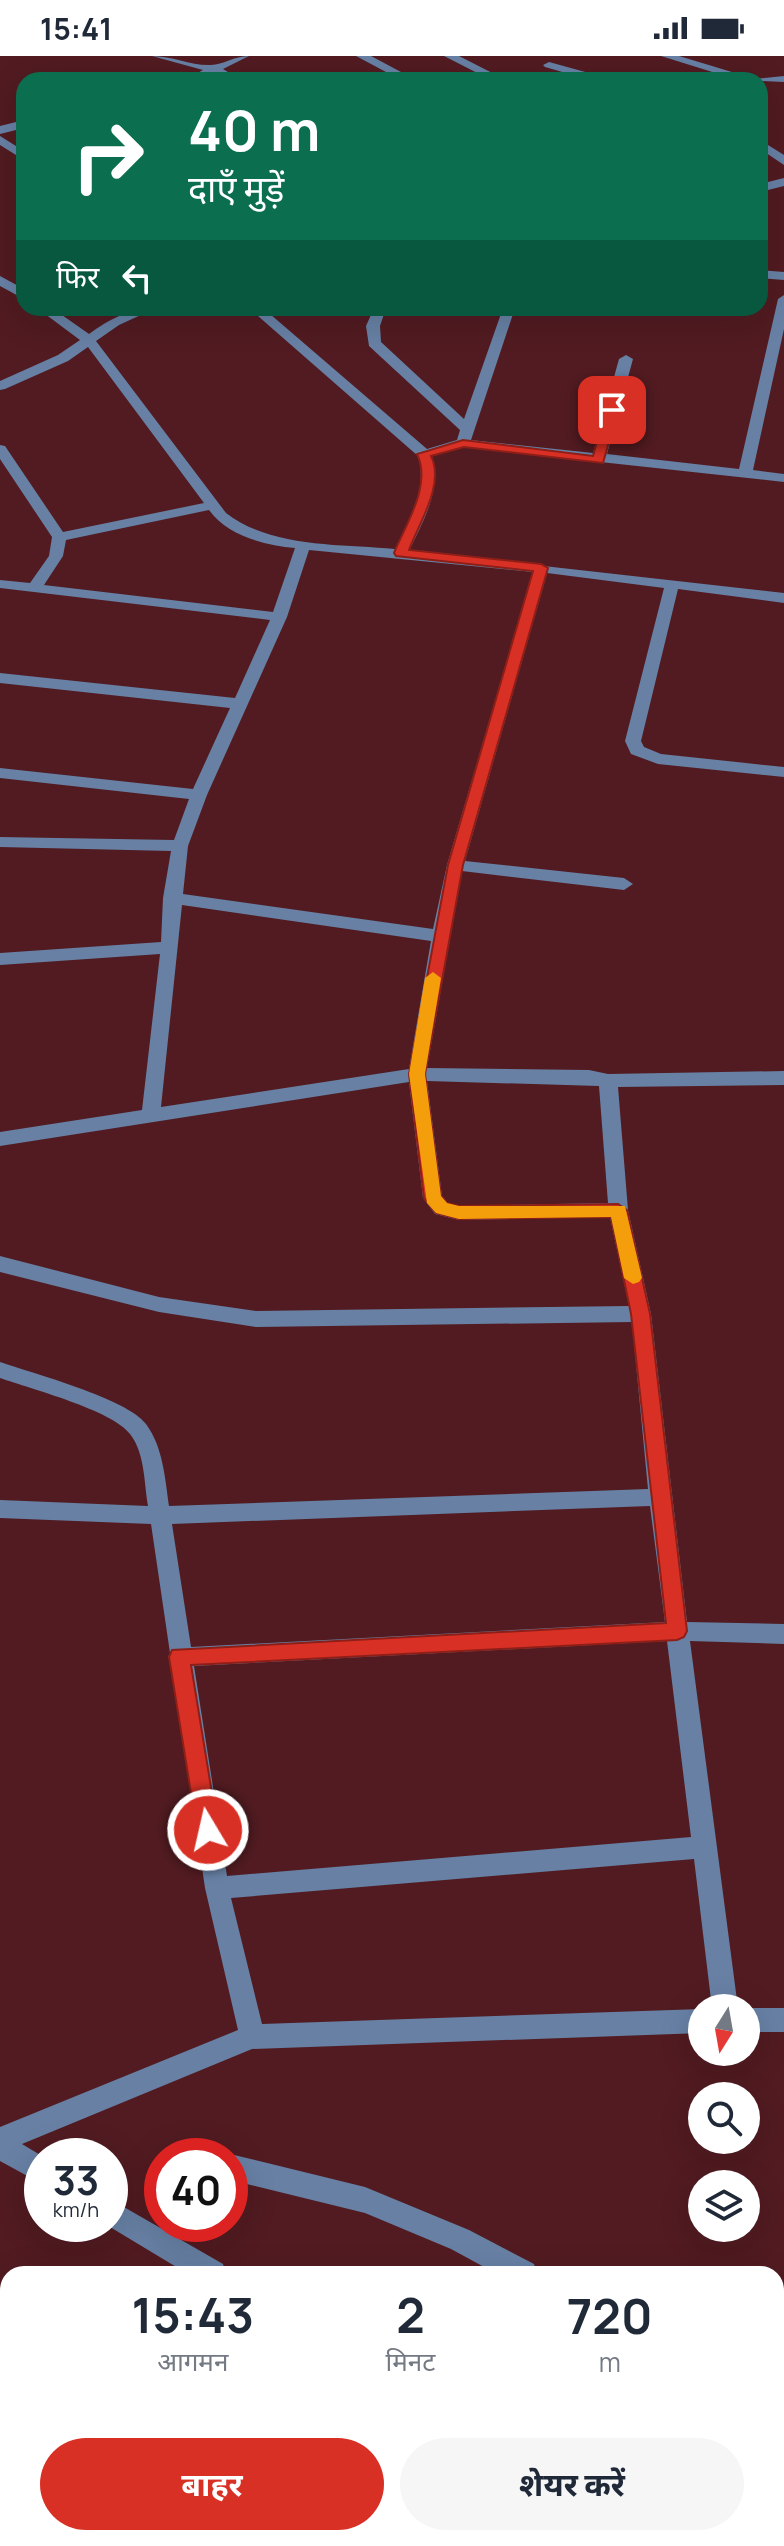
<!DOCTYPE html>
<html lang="hi">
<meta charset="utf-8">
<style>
body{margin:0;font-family:Manrope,"Noto Sans Devanagari",sans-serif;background:#f6f6f7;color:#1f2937;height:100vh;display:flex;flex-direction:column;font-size:30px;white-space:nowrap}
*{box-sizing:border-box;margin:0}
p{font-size:26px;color:#747a83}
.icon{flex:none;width:44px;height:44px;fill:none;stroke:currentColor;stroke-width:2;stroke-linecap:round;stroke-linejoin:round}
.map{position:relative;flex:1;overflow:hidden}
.side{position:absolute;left:0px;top:2210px;width:784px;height:280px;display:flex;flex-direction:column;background:#fff;border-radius:24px 24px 0 0;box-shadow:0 8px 32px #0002}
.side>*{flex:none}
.guide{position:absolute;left:16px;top:16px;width:752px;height:244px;border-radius:24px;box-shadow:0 8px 32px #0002;background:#0b6e4f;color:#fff;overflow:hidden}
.needle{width:52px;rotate:191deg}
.fabs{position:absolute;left:688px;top:1938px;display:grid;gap:16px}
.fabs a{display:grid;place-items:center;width:72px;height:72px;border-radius:50%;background:#fff;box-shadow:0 8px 32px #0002;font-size:40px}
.speed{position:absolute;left:24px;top:2082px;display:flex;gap:16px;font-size:40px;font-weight:700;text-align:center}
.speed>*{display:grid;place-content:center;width:104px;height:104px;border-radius:50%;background:#fff;box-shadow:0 8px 32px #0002;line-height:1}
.speed small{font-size:20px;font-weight:400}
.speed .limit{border:12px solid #d22;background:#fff;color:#111}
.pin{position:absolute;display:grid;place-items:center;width:68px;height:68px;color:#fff;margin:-34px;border-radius:16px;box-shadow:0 4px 12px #0006}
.me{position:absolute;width:88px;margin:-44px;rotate:351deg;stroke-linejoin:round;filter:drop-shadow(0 0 6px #0008)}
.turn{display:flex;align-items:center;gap:28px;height:168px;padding:0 40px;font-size:36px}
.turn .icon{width:104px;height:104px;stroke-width:2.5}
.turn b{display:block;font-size:56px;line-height:68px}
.then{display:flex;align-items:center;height:76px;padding:0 40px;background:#0003;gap:16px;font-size:30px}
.eta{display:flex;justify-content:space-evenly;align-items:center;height:136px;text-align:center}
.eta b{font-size:48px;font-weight:700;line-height:56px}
.cta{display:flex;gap:16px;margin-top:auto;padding:16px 40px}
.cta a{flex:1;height:92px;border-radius:48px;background:#d93025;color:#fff;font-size:32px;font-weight:700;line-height:92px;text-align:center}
.cta a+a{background:#f6f6f7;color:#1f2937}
.status{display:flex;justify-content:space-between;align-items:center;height:56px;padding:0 40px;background:#fff;direction:ltr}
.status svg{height:22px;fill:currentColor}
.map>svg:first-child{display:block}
</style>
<div class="status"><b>15:41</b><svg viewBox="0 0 49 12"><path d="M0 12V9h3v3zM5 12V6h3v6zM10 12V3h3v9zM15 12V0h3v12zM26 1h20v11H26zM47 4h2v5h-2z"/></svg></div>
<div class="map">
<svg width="784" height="2490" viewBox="0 0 784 2490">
<rect width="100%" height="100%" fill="#511b21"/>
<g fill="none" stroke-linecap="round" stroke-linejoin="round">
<!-- minor -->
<path fill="#6780a4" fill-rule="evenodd" d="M152,0c20,0 40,10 59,9 12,0 23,-9 38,-9l-26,13 18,11h-15l-12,-6 -14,6h-15l18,-10z
M356,0h15l45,24h-15z
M444,0h15l47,24h-15z
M661,0h18l76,23 29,-3v6l-46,-2z
M549,6l58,16 2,2h-19l-45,-13 -2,-2z
M24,64v8l-24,6v-8z
M0,80l24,15v9l-24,-15z
M760,84l24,15v10l-24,-16z
M784,122v8l-24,6v-8z
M760,214l24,2v8l-24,-2z
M0,220l24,13v10l-24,-13z
M784,239v34l-31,141 31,4v8l-321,-35 -31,9c10,34 -9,65 -23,95l375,42v10l-106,-14 -37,152 3,6 17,7 123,13v10l-126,-13 -27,-10 -6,-13 39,-153 -117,-15 -82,288 159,17 9,6 -9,6 -162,-19 -35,197 162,2 19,4 176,-3v14l-166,2 10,123 23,104 36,308 97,2v20l-94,-3 48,367h-26l-18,-149 -463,39 31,126 440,-15v24l-450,16 -230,95 20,12v28l-42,-23v-34l238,-97 -33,-142 -33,-224 -4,-7 2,-4 -19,-129 -151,-6v-18l148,6c-4,-23 -3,-53 -18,-72 -18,-24 -99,-45 -130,-56v-16c32,11 128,37 146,62 17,23 19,54 23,82l479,-17 -16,-167 -376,5 -97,-15 -159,-40v-16l159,41 97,14 373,-5 -19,-89 -151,3 -24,-6 -12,-16 -14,-116 -409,64v-14l142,-22 18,-156 -160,11v-12l161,-11 2,-44 8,-47 -171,-4v-10l174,3 15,-41 -189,-21v-10l193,21 37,-81 -230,-25v-10l235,25 35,-78 -270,-32v-8l30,3 19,-27 3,-19 -52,-78v-14l5,1 58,86 141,-29 -116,-156 -20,14 -63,28 -5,1v-9l58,-26 22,-15 -43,-32h15l37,26c21,-15 41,-26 67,-26l-37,17 -23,16 130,172c45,35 114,31 169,36 14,-29 33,-60 23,-93l-169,-148h14l164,141 30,-9 3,-10 -91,-84 -3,-20 8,-18h12l-6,18 1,16 83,77 39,-111h12l-44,132 122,13 26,-94 7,-4 7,4 -26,95 132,15 39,-170zM209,454c19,26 55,35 86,38l-22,64 -229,-27 19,-29 3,-16zM309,494l224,22 -86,293 -14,64 -250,-35 5,-48 19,-51 80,-178zM182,849l249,36 -22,128 -248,38zM427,1025l172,5 9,117 -149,3 -11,-3 -6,-7zM650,1450l15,116 -474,25 -19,-123zM667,1585l24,196 -464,39 -33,-210z
M746,1952h38v24h-38z
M230,2098l135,33 104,43 65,34 3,10h-40l-46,-25 -86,-36 -135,-33v-24h-5z
M110,2143l113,65 3,10h-38l-83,-50h5z
M776,2348l8,3v30l-8,-3z
M8,2468v14h15l-3,8h-20v-19z
M354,2482h33l-3,8h-33z
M628,2482h39l3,8h-39z"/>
</g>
<!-- route -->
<path fill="#d93025" stroke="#8d1f18" stroke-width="2" d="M612,350l6,4 -15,53 -139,-16 -33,9c14,28 -12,67 -22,94l132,14 7,4 -85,297 -38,209 16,122 6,7 12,3 159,-2 9,6 23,104 37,317 -3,6 -7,3 -486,25 27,165 -3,7 -7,3 -8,-3 -3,-7 -28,-173 3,-7 494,-27 -35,-309 -20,-97 -152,2 -23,-6 -12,-15 -15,-124 39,-209 85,-294 -137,-15 -2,-3c12,-29 38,-68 23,-99l46,-14 130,16 13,-46z"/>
<!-- slow -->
<path fill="#f59e0b" d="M433,916l8,6 -16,96 16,122 6,7 12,3h166l17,72 -3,4 -6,2 -9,-6 -13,-61 -152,2 -23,-6 -9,-10 -18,-129 16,-96z"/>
</svg>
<div class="fabs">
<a><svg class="needle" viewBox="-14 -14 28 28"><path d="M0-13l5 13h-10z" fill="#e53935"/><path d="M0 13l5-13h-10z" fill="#747a83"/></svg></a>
<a><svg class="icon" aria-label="search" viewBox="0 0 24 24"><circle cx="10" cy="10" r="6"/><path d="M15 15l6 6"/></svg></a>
<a><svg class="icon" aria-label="layers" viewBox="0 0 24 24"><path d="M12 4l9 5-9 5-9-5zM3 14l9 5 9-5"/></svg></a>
</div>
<div class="speed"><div>33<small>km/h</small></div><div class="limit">40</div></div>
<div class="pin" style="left:612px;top:354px;background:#d93025"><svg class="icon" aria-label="arrive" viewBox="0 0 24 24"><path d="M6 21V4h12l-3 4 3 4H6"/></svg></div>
<svg class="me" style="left:208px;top:1774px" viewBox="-20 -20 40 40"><circle r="17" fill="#d93025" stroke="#fff" stroke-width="3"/><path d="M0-11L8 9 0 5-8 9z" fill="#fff"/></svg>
<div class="guide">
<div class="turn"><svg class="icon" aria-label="right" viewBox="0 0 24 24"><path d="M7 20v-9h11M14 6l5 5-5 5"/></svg><div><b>40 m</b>दाएँ मुड़ें</div></div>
<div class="then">फिर<svg class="icon" aria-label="left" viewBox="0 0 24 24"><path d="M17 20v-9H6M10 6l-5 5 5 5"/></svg></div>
</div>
<section class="side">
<div class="eta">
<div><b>15:43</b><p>आगमन</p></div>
<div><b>2</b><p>मिनट</p></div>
<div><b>720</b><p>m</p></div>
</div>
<div class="cta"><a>बाहर</a><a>शेयर करें</a></div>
</section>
</div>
